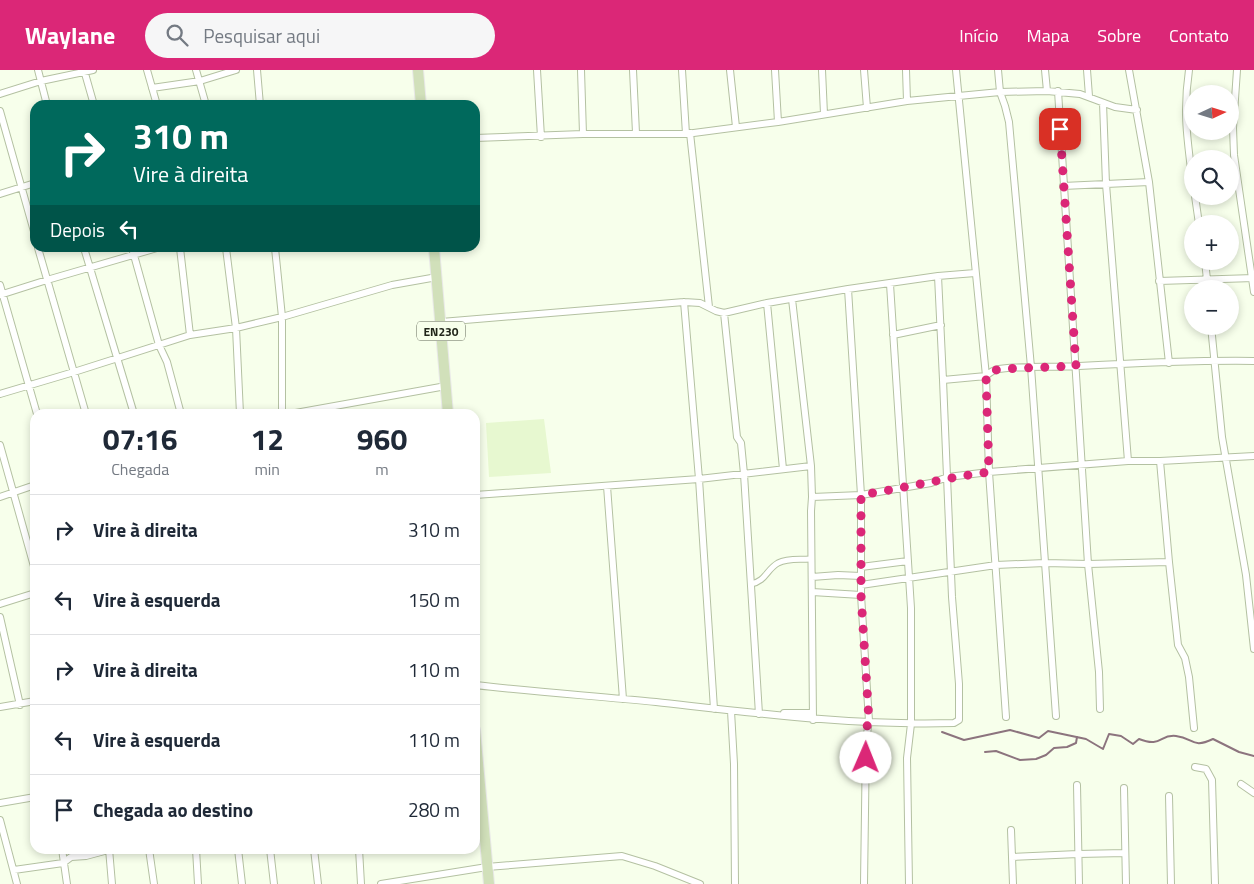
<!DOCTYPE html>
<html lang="pt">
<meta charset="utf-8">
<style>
body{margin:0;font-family:"Titillium Web",sans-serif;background:#f6f6f7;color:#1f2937;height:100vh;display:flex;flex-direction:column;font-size:19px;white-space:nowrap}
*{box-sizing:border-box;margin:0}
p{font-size:16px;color:#747a83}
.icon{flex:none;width:28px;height:28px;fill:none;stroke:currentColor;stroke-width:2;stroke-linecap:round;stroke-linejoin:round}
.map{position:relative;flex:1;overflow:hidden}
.sheet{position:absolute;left:30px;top:339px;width:450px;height:445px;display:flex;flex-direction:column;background:#fff;border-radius:15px;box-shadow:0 2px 8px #0003}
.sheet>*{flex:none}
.banner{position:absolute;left:30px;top:30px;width:450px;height:152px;border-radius:15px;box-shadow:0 2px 8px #0003;background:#00695c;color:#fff;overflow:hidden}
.needle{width:32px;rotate:86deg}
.fabs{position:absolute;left:1184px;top:15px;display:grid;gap:10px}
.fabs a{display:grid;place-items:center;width:55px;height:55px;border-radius:50%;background:#fff;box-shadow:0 2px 8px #0003;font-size:25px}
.pin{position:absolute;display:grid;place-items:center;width:42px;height:42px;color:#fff;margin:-21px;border-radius:10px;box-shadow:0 2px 8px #0006}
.me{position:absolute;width:55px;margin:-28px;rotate:1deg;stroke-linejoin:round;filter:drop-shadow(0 0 4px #0008)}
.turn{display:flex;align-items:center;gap:18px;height:105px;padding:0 20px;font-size:22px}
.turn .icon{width:65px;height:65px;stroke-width:2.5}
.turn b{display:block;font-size:35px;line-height:42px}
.then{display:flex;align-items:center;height:48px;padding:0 20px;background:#0003;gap:10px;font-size:19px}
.eta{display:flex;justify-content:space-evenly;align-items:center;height:85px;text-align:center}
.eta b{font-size:30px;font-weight:700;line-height:35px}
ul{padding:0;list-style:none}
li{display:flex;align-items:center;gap:15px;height:70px;padding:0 20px;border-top:1px solid #e0e1e3}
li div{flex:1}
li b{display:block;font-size:19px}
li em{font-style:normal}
header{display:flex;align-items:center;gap:30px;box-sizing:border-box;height:70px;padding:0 25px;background:#db2777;color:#fff}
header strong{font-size:24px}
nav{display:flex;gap:28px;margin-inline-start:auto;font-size:18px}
.search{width:350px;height:45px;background:#f6f6f7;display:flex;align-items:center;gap:12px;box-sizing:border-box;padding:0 18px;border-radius:28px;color:#747a83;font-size:19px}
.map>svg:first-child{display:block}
</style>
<header>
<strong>Waylane</strong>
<div class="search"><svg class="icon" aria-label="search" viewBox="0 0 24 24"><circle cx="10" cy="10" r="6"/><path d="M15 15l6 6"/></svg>Pesquisar aqui</div>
<nav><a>Início</a><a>Mapa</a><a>Sobre</a><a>Contato</a></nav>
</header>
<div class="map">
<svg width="1254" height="814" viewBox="0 0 1254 814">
<rect width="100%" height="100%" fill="#f7ffeb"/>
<!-- built -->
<path fill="#e7f8d0" d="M544,349l7,54 -62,4 -3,-54z"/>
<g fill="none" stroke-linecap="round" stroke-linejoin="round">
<!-- stream -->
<path stroke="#8c747e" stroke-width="2" d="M942,662l22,8 46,-10 29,8 9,-7 38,8 17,10 6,-15 12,2 12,8 6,-5c23,9 20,-5 37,-3 18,2 16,13 37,3l26,13 15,4
M985,682l11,-1 24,9 16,-1 10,-4 8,-7 13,-1 9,-4 1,-6"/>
<defs>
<path id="pedestrian" d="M751,514c15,-3 15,-14 27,-21 10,-5 21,-3 32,-4"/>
<path id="minor" d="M38,0l9,35
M84,0l10,35
M147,0l10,35
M196,0l10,35
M257,0l3,35
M537,0l4,67
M581,0l2,64
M633,0l3,63
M682,0l4,64
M730,0l6,57
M775,0l3,52
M822,0l2,44
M864,0l3,38
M906,0l1,31
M998,0l2,22 5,14 4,16 22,245 25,349
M1045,0l2,21
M1087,0l2,26
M1129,0l20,112 20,181
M1189,0c-6,41 -2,67 3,107
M1237,0l-4,58 1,27 20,137
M152,18l48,-7 36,-11
M1058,21l30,473 11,108 1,37
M0,24l41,-13 52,-11
M1103,33l3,81 22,277
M0,41l35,124
M690,63l19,174
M475,68l108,-4h103l92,-12 129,-21 93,-9 47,-1 33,3 35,13 22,3
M1063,116l86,-4
M0,124l35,-11
M1195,126l4,28
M38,178l48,166
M84,178l50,166
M132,178l27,97 8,17 14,52
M180,178l10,87
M226,178l10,80 4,86
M275,178l7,69v97
M1205,191l3,28
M938,206l5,104
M1159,211l95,-3
M890,214l21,324v116l-4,34 2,126
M0,215l37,129
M848,219l13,206v100l8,126 -3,19 -2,144
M0,225l47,-15 110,-32
M792,229l19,167 1,31 -1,14 2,209
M684,232l15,177 15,230
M767,233l16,166
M724,243l13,124 4,6 3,31 15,240
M441,252l243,-20 16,1 16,8 8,2 43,-10 81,-14 90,-13 37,-3
M1211,256l11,111 24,138 8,74
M893,265l48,-10
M0,324l74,-22 116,-37 46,-7 46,-11 110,-32 45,-8
M290,344l156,-28
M0,375l35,125
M1160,391l9,101 9,83 7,13 4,19 5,51
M607,416l16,213
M475,425l224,-16 112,-13
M0,427l35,-12
M812,427l49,-2 70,-12 17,-6 41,-5 139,-11h32l94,-5
M861,497l47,-6
M812,507l26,-2 23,1
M861,515l135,-20 49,-2 43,1 81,-2
M812,522l49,3
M0,534l35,-11
M0,547l20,88
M475,615c60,7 121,11 181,17 99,11 198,24 298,21l5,-3v-36l-7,-87 -9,-217 43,-4 -30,-306
M0,637l35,-6
M731,641l3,53 1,120
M784,643h29
M1006,647l-17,-245 -3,-96c4,-4 7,-6 13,-7 26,-4 53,-1 80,-3 58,-3 117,-6 175,-5
M1195,697l11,2 6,11 3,104
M1241,714l13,9
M1077,715l2,99
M1124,718l2,96
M1169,726l2,88
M0,733l35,-6
M0,750l17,64
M1011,760l2,54
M62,779l5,35
M109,779l3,35
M149,779l5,35
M196,779l2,35
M238,779l4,35
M270,779l4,35
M314,779l4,35
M359,779l2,35
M1012,787l66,-3 47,-1
M14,800l49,-7 8,-6 15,-1 26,-7
M381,814l106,-17 135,-11 33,10 45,18"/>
<path id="primary" d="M418,0l3,35
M434,178l14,166
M475,660l14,154"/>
</defs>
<!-- pedestrian casing -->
<use href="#pedestrian" stroke="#b4c1a2" stroke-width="7"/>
<!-- minor casing -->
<use href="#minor" stroke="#b4c1a2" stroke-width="8"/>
<!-- primary casing -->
<use href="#primary" stroke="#e9e9e8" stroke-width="12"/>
<!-- pedestrian -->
<use href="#pedestrian" stroke="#fff" stroke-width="5"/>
<!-- minor -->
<use href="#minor" stroke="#fff" stroke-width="6"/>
<!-- primary -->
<use href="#primary" stroke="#d1e0ba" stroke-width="10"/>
</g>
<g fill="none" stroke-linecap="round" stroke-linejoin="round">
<!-- route -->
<path stroke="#db2777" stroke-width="9" stroke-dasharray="0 16.2" d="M866,688v-29l3,-8 -8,-126v-100c43,-7 84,-17 128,-23l-3,-96 6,-5 8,-2 76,-3 -16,-237"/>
</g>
<g text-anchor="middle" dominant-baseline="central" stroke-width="5" stroke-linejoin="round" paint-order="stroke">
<!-- shield labels -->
<rect fill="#f7ffeb" stroke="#606657" stroke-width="1" x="417" y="251.5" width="48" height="19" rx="4"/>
<g font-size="12" font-weight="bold" fill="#1f2418">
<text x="441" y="261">EN230</text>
</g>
</g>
</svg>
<div class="fabs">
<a><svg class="needle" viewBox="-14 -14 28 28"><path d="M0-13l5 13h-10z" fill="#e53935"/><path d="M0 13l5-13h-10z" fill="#747a83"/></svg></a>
<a><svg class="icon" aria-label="search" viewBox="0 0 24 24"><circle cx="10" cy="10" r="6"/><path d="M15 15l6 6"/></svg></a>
<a>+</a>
<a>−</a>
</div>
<div class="pin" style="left:1060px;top:59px;background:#d93025"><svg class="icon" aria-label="arrive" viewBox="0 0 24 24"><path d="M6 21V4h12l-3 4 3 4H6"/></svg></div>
<svg class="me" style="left:866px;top:688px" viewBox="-20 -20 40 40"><circle r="19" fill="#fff"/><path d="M0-13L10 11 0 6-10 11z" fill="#db2777"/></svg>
<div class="banner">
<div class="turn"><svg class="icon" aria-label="right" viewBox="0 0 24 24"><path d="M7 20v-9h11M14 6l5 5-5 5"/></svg><div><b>310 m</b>Vire à direita</div></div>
<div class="then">Depois<svg class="icon" aria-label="left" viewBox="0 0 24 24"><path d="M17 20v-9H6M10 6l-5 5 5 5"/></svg></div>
</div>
<section class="sheet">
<div class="eta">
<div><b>07:16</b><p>Chegada</p></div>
<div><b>12</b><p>min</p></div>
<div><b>960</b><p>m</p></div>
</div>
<ul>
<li><svg class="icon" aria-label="right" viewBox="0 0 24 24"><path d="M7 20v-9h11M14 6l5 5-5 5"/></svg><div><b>Vire à direita</b></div><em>310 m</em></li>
<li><svg class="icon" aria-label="left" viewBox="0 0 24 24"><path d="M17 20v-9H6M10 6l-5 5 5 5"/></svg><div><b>Vire à esquerda</b></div><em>150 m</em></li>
<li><svg class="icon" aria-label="right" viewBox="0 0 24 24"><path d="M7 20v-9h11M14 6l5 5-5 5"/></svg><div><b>Vire à direita</b></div><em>110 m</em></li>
<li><svg class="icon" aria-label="left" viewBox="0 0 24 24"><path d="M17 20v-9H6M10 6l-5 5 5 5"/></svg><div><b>Vire à esquerda</b></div><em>110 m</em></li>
<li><svg class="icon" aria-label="arrive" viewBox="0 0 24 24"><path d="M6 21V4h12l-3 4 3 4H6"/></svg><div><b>Chegada ao destino</b></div><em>280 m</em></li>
</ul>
</section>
</div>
